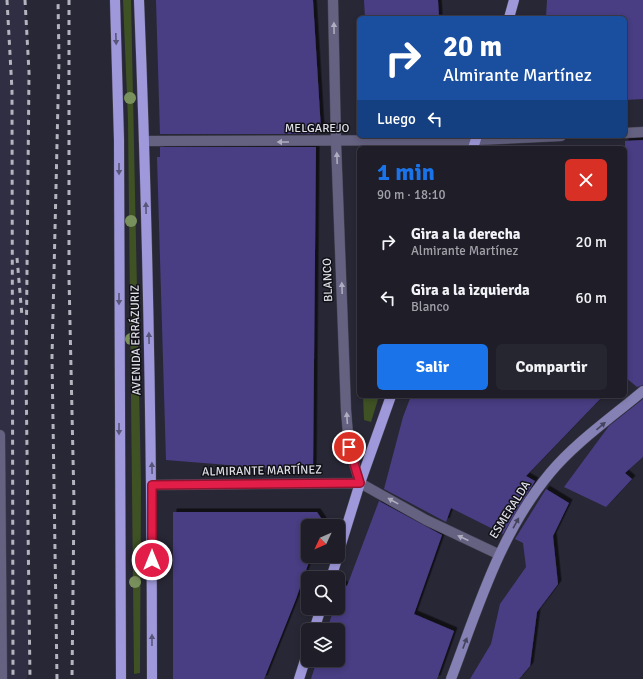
<!DOCTYPE html>
<html lang="es">
<meta charset="utf-8">
<style>
body{margin:0;font-family:Signika,sans-serif;background:#262630;color:#f1f3f6;height:100vh;display:flex;flex-direction:column;font-size:15px;white-space:nowrap}
*{box-sizing:border-box;margin:0}
p{font-size:13px;color:#a1a2a8}
.icon{flex:none;width:22px;height:22px;fill:none;stroke:currentColor;stroke-width:2;stroke-linecap:round;stroke-linejoin:round}
.map{position:relative;flex:1;overflow:hidden}
.drawer{position:absolute;left:357px;top:146px;width:270px;height:252px;display:flex;flex-direction:column;background:#1e1d28;border-radius:6px;box-shadow:0 2px 6px #0003,0 0 0 1px #3c3b45}
.drawer>*{flex:none}
.top-card{position:absolute;left:357px;top:16px;width:270px;height:122px;border-radius:6px;box-shadow:0 2px 6px #0003,0 0 0 1px #3c3b45;background:#1a4fa0;color:#fff;overflow:hidden}
.needle{width:26px;rotate:226deg}
.buttons{position:absolute;left:301px;top:519px;display:grid;gap:8px}
.buttons a{display:grid;place-items:center;width:44px;height:44px;border-radius:6px;background:#1e1d28;box-shadow:0 2px 6px #0003,0 0 0 1px #3c3b45;font-size:20px}
.pin{position:absolute;display:grid;place-items:center;width:34px;height:34px;color:#fff;margin:-17px;border:2px solid #fff;border-radius:50%;box-shadow:0 1px 4px #0007}
.me{position:absolute;width:44px;margin:-22px;rotate:0deg;stroke-linejoin:round;filter:drop-shadow(0 0 3px #0008)}
.turn{display:flex;align-items:center;gap:14px;height:84px;padding:0 20px;font-size:18px}
.turn .icon{width:52px;height:52px;stroke-width:2.5}
.turn b{display:block;font-size:28px;line-height:34px}
.then{display:flex;align-items:center;height:38px;padding:0 20px;background:#0003;gap:8px;font-size:15px}
.round{display:grid;place-items:center;flex:none;width:42px;height:42px;border-radius:6px;background:#262630}
.overview{display:flex;align-items:center;justify-content:space-between;height:68px;padding:0 20px}
h1{font-size:24px;font-weight:700;line-height:30px;color:#1a73e8}
.button{display:flex;gap:8px;margin-top:auto;padding:8px 20px}
.button a{flex:1;height:46px;border-radius:6px;background:#1a73e8;color:#fff;font-size:16px;font-weight:700;line-height:46px;text-align:center}
.button a+a{background:#262630;color:#f1f3f6}
ul{padding:0;list-style:none}
li{display:flex;align-items:center;gap:12px;height:56px;padding:0 20px}
li div{flex:1}
li b{display:block;font-size:15px}
li em{font-style:normal}
.map>svg:first-child{display:block}
</style>
<div class="map">
<svg width="643" height="679" viewBox="0 0 643 679">
<defs>
<filter id="shadow"><feDropShadow dx="3.5" dy="-3.5" stdDeviation="0" flood-color="#0009"/></filter>
</defs>
<rect width="100%" height="100%" fill="#282735"/>
<!-- built -->
<path fill="#302e42" d="M0,0h24l3,22 2,88 -3,298 3,246 -2,25h-27z"/>
<!-- green -->
<path fill="#3f5224" d="M123,0h8l10,483 -1,190 -6,1 -6,-554z
M363,396h16l-8,26 -7,-2z"/>
<!-- building -->
<path fill="#493e83" filter="url(#shadow)" d="M156,0h157l8,130h-5v4h-156z
M364,0h74l1,18h-74z
M547,0h96v99l-18,1v-82h-79z
M643,140v245l-6,2 -12,-10v-236z
M160,147h156l-3,325 -147,-12 -9,-303h3z
M411,396h192l-77,80 9,5 -32,53 -52,-26 -5,14 -62,-33 19,-72z
M643,399v58l-18,16 7,6 -26,28 -42,-20 45,-61z
M546,489l23,14 -16,33 5,48 -21,28 -7,54 -11,13h-49l21,-35 9,-40 26,-37 -3,-24 -8,-4z
M379,501l63,34 -28,79 40,17 -17,48h-126l6,-19h21v-30h-11l7,-22h4v-11l4,-13 5,2z
M173,512h144l6,9 -2,5h-13v30h3l-15,43 -32,80h-91z"/>
<g fill="none" stroke-linecap="round" stroke-linejoin="round">
<defs>
<path id="service" d="M0,435l2,244"/>
<path id="pedestrian" d="M625,133l18,-1
M476,140l85,-4"/>
<path id="minor" d="M144,141l332,-1"/>
<path id="tertiary" d="M333,0l3,142 10,268 3,37 11,36
M152,485l208,-2 66,37 72,34"/>
<path id="secondary" d="M451,679c27,-71 49,-146 99,-206 26,-31 62,-56 93,-82"/>
<path id="primary" d="M115,0l4,140 2,539
M139,0c9,226 13,453 13,679
M509,18l5,-18
M473,148l4,-12
M338,554l22,-71 31,-87
M331,578l7,-22
M314,630l7,-22
M299,679l9,-28"/>
</defs>
<!-- service casing -->
<use href="#service" stroke="#454452" stroke-width="11"/>
<!-- pedestrian casing -->
<use href="#pedestrian" stroke="#454452" stroke-width="11"/>
<!-- minor casing -->
<use href="#minor" stroke="#454452" stroke-width="11"/>
<!-- tertiary casing -->
<use href="#tertiary" stroke="#454452" stroke-width="11"/>
<!-- secondary casing -->
<use href="#secondary" stroke="#454452" stroke-width="11"/>
<!-- primary casing -->
<use href="#primary" stroke="#454452" stroke-width="11"/>
<!-- service -->
<use href="#service" stroke="#646181" stroke-width="10"/>
<!-- pedestrian -->
<use href="#pedestrian" stroke="#646181" stroke-width="10"/>
<!-- minor -->
<use href="#minor" stroke="#646181" stroke-width="10"/>
<!-- tertiary -->
<use href="#tertiary" stroke="#646181" stroke-width="10"/>
<!-- secondary -->
<use href="#secondary" stroke="#8581b4" stroke-width="10"/>
<!-- primary -->
<use href="#primary" stroke="#9f99db" stroke-width="10"/>
<!-- rail -->
<path stroke="#b4b4be" stroke-width="3" stroke-dasharray="5 5" stroke-linecap="butt" d="M7,0l5,90 1,589
M25,0l4,72 -3,300 4,307
M69,0v278l5,224 -2,177
M17,258l5,58
M57,679l-5,-322 7,-297 -1,-60"/>
</g>
<!-- trees -->
<g fill="#78905c">
<circle cx="130" cy="98" r="6"/>
<circle cx="131" cy="221" r="6"/>
<circle cx="131" cy="339" r="6"/>
<circle cx="135" cy="582" r="6"/>
</g>
<!-- one-way arrows -->
<defs><path id="oneway-solid" d="M-6-.8H1V-3.2L6.5 0L1 3.2V.8H-6Z"/></defs>
<g fill="#aeadbf">
<use href="#oneway-solid" transform="translate(334 28) rotate(-91)"/>
<use href="#oneway-solid" transform="translate(283 142) rotate(-180)"/>
<use href="#oneway-solid" transform="translate(337 158) rotate(-92)"/>
<use href="#oneway-solid" transform="translate(342 288) rotate(-92)"/>
<use href="#oneway-solid" transform="translate(347 418) rotate(-94)"/>
<use href="#oneway-solid" transform="translate(393 501) rotate(-151)"/>
<use href="#oneway-solid" transform="translate(463 538) rotate(-155)"/>
</g>
<g fill="#585579">
<use href="#oneway-solid" transform="translate(116 39) rotate(88)"/>
<use href="#oneway-solid" transform="translate(119 169) rotate(90)"/>
<use href="#oneway-solid" transform="translate(146 208) rotate(-91)"/>
<use href="#oneway-solid" transform="translate(119 299) rotate(90)"/>
<use href="#oneway-solid" transform="translate(149 338) rotate(-91)"/>
<use href="#oneway-solid" transform="translate(119 429) rotate(90)"/>
<use href="#oneway-solid" transform="translate(152 468) rotate(-91)"/>
<use href="#oneway-solid" transform="translate(152 640) rotate(-90)"/>
</g>
<g fill="#45435e">
<use href="#oneway-solid" transform="translate(601 426) rotate(-40)"/>
<use href="#oneway-solid" transform="translate(516 523) rotate(-61)"/>
<use href="#oneway-solid" transform="translate(465 643) rotate(-69)"/>
</g>
<g fill="none" stroke-linecap="round" stroke-linejoin="round">
<defs>
<path id="route" d="M152,560v-75l208,-2 -11,-36"/>
</defs>
<!-- route casing -->
<use href="#route" stroke="#92132f" stroke-width="10"/>
<!-- route -->
<use href="#route" stroke="#e11d48" stroke-width="7"/>
</g>
<g text-anchor="middle" dominant-baseline="central" stroke-width="3" stroke-linejoin="round" paint-order="stroke">
<!-- street labels -->
<g font-size="12" fill="#dfdfe8" stroke="#111117">
<text x="317" y="128">MELGAREJO</text>
<text transform="translate(328 280) rotate(-92)">BLANCO</text>
<text transform="translate(136 340) rotate(-91)">AVENIDA ERRÁZURIZ</text>
<text transform="translate(262 471) rotate(-1)">ALMIRANTE MARTÍNEZ</text>
<text transform="translate(510 510) rotate(-58)">ESMERALDA</text>
</g>
</g>
</svg>
<div class="buttons">
<a><svg class="needle" viewBox="-14 -14 28 28"><path d="M0-13l5 13h-10z" fill="#e53935"/><path d="M0 13l5-13h-10z" fill="#a1a2a8"/></svg></a>
<a><svg class="icon" aria-label="search" viewBox="0 0 24 24"><circle cx="10" cy="10" r="6"/><path d="M15 15l6 6"/></svg></a>
<a><svg class="icon" aria-label="layers" viewBox="0 0 24 24"><path d="M12 4l9 5-9 5-9-5zM3 14l9 5 9-5"/></svg></a>
</div>
<div class="pin" style="left:349px;top:447px;background:#d93025"><svg class="icon" aria-label="arrive" viewBox="0 0 24 24"><path d="M6 21V4h12l-3 4 3 4H6"/></svg></div>
<svg class="me" style="left:152px;top:560px" viewBox="-20 -20 40 40"><circle r="17" fill="#e11d48" stroke="#fff" stroke-width="3"/><path d="M0-11L8 9 0 5-8 9z" fill="#fff"/></svg>
<div class="top-card">
<div class="turn"><svg class="icon" aria-label="right" viewBox="0 0 24 24"><path d="M7 20v-9h11M14 6l5 5-5 5"/></svg><div><b>20 m</b>Almirante Martínez</div></div>
<div class="then">Luego<svg class="icon" aria-label="left" viewBox="0 0 24 24"><path d="M17 20v-9H6M10 6l-5 5 5 5"/></svg></div>
</div>
<section class="drawer">
<div class="overview"><div><h1>1 min</h1><p>90 m · 18:10</p></div><a class="round" style="background:#d93025;color:#fff"><svg class="icon" aria-label="close" viewBox="0 0 24 24"><path d="M6 6l12 12M18 6L6 18"/></svg></a></div>
<ul>
<li><svg class="icon" aria-label="right" viewBox="0 0 24 24"><path d="M7 20v-9h11M14 6l5 5-5 5"/></svg><div><b>Gira a la derecha</b><p>Almirante Martínez</p></div><em>20 m</em></li>
<li><svg class="icon" aria-label="left" viewBox="0 0 24 24"><path d="M17 20v-9H6M10 6l-5 5 5 5"/></svg><div><b>Gira a la izquierda</b><p>Blanco</p></div><em>60 m</em></li>
</ul>
<div class="button"><a>Salir</a><a>Compartir</a></div>
</section>
</div>
